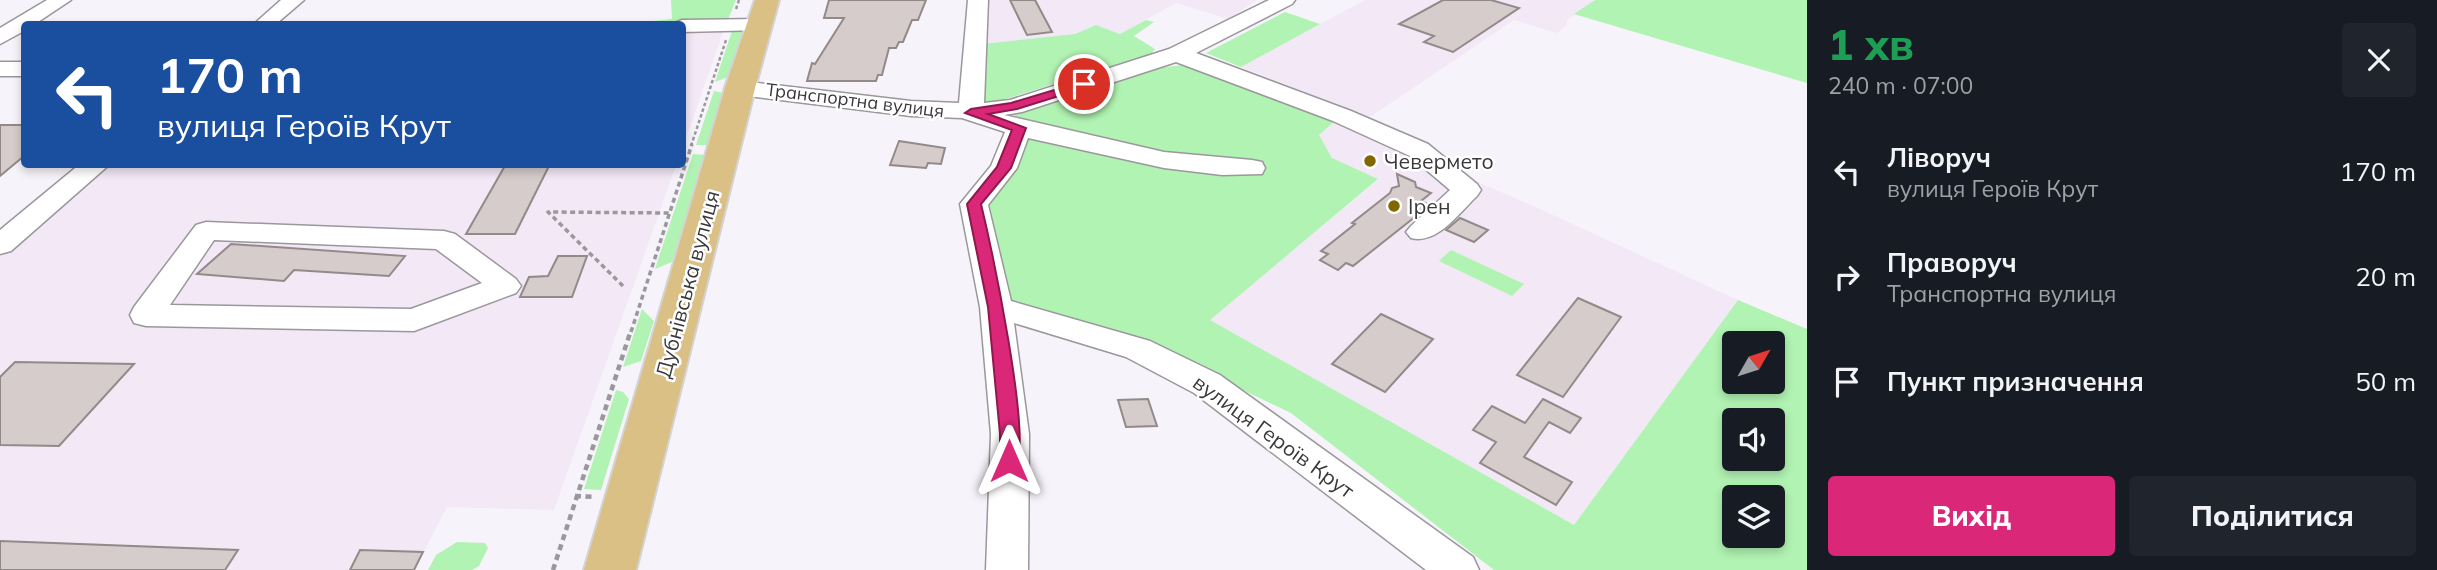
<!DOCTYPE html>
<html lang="uk">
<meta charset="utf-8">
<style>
body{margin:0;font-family:Mulish,sans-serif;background:#20242c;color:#f1f3f6;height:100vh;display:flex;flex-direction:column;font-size:26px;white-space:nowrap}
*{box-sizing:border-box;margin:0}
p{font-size:23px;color:#9ea1a6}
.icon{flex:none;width:38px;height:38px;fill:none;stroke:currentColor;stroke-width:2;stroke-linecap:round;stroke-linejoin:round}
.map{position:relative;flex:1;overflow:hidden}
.sheet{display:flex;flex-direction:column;background:#171b24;width:630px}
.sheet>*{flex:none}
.top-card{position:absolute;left:21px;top:21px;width:665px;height:147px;border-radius:7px;box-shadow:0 4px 10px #0003;background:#1a4fa0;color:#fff;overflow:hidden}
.needle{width:46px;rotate:51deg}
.fabs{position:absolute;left:1722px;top:331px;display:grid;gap:14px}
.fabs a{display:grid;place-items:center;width:63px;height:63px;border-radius:7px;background:#171b24;box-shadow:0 4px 10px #0003;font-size:35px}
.pin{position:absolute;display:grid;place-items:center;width:60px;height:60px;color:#fff;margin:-30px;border:4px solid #fff;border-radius:50%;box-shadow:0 2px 7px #0007}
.me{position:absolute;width:77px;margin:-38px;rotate:0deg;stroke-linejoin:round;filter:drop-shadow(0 0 5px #0008)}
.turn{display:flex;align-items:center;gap:24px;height:147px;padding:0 21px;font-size:32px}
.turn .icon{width:91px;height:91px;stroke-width:2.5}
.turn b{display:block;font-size:49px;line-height:60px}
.round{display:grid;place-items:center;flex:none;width:74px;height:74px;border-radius:7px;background:#20242c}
.headline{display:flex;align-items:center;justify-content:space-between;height:119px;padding:0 21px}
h1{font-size:42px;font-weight:800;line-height:52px;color:#1e9e55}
.cta{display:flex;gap:14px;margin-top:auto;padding:14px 21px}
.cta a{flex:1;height:80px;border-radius:7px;background:#db2777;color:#fff;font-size:28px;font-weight:800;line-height:80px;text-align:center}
.cta a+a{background:#20242c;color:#f1f3f6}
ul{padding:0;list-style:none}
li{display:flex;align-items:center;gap:21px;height:105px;padding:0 21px}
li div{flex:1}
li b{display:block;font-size:26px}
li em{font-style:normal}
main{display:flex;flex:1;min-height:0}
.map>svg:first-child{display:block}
</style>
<main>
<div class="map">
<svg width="1807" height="570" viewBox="0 0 1807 570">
<rect width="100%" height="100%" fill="#f7f3fa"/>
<!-- built -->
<path fill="#f2e8f6" d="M985,0h272l-29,19 -52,-16 -56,31 -24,-9 -21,9 -93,10z
M1365,0h230l-28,20v5l-10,8 -43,-13 -144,97 -129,-50z
M683,29h41l-41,118z
M1335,121l196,84 207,95 -164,225 -365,-205 169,-140 -46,-22 -13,-23z
M109,165h567l-122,345 -107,-3 -33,63h-414v-313z"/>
<!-- green -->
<path fill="#b1f3b2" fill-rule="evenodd" d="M671,0h65l-9,22 -103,2 48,-5z
M1595,0h212v83l-233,-69z
M1285,12l35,12 -79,43 -35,-14z
M1146,20l8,2 -20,14 21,13 -4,5 -158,49 -9,-1 -2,-58 93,-10 21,-9 24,9z
M733,28l10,2 -15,47 -13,5z
M1183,65l152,56 -16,14 13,23 46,21 -168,141 364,205 164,-225 69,29v241h-313l-203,-157 -144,-69 -144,-44 -21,-94 50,-83 -23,-10 156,-46zM1734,343h39v39h-39zM1734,420h39v38h-39zM1734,497h39v39h-39z
M714,91l9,2 -15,52h-12z
M693,154l12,1 -33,107 -17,7z
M1451,250l73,34 -12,12 -73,-35z
M642,309l12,12 -13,40 -18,6z
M616,390l7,2 6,7 -28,91 -17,-1z
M457,542l28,1 3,5 -9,18 -7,4h-44l8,-15z"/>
<!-- building -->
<path fill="#d5cccb" stroke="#928a89" stroke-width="2" d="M829,0h97l-8,20h-6l-9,22h-4l-3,6h-7l-7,27h-4l-2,6h-69l5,-18 3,1 29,-46h-20z
M1010,0h25l17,32 -25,3z
M1443,0h48l28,8 -66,44 -29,-10 10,-6 -35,-12z
M0,125h24v31l-24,20z
M899,141l46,7 -4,16 -13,-1 -2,5 -36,-3z
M506,164h44l-35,70h-49z
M1397,174l18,8 1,5 15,6 -10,8 9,4 -77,61 -7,-3 -8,7 -18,-10 8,-6 -7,-3 34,-27 -3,-1 38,-30 2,-5 7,-2z
M1460,218l28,12 -14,12 -28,-12z
M231,244l174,12 -16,20 -95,-6 -10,11 -87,-7z
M558,256h29l-15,41h-52l9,-20 19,-1z
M1578,298l43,19 -58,80 -46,-22z
M1381,314l52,25 -48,53 -53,-28z
M15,362l119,2 -75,82 -59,-1v-68z
M1148,399l9,27 -31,1 -8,-27z
M1543,399l38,19 -11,15 -21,-11 -25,35 48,25 -16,23 -76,-42 16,-21 -23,-12 19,-24 33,17z
M0,541l238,9 -13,20h-225z
M360,550l63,2 -9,18h-64z"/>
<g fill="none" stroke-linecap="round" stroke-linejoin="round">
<defs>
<path id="minor" d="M47,0h24l-36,24h-11v7l-24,13v-16z
M281,0h23l-28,24h-22z
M968,0h20l-4,103 26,-3 159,-51 100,-49h26l-3,4 -96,49 155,58 77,33 49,40 4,6 -4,6c-18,17 -40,49 -66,42l-5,-6 5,-6 39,-36 -40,-34 -77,-35 -157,-59 -154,50 -18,3 160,37 88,8 10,2 3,6 -3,6 -40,1 -58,-7 -136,-30 -11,30 -29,37 23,96 139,40 70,34 253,182 6,13h-53l-232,-177 -68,-36 -112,-34 15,111 -1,136h-42l5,-136 -11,-127 -20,-103 31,-38 14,-34 -43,-14 -51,-2 -171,-21 -8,-2 -4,-5 4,-5 8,-2 171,20 48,2z
M761,19l8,1 3,5 -3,5 -87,2v-8h-10l10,-4z
M0,62h24v14h-24z
M80,164h30l-99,87 -11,3v-24z
M206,222l238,9 11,3 61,45 5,7 -5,7 -102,38 -268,-5 -12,-3 -4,-8 4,-8 62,-82zM214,240l222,9 46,34 -71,26 -241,-4z"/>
<path id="major" d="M755,0h24l-24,88 -119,482h-52l141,-482z"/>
</defs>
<!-- minor casing -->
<use href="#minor" stroke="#9b979d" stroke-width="3"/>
<!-- major casing -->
<use href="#major" stroke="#d4d3d4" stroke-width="4"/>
<!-- path-far2 -->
<path stroke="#9b989d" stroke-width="2.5" stroke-dasharray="3.5 2.5" stroke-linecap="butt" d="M736,9l3,-9
M691,146l35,-106"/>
<!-- path-far1 -->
<path stroke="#9b989d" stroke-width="3.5" stroke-dasharray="5 3.5" stroke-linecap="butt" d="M623,286l-75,-74 121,1
M631,332l61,-188"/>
<!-- path -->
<path stroke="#9b989d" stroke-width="4.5" stroke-dasharray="6 4.5" stroke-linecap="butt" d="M575,496l20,1
M553,570l78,-240"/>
<!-- minor -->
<use href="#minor" fill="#fff" fill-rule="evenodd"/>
<!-- major -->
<use href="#major" fill="#dbc086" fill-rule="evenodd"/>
</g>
<!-- route -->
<path fill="#db2777" stroke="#8e194d" stroke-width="2" d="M1084,81l6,3 -2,3 -71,22 -29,5 38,14 -15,40 -30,36c10,42 51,232 35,262l-7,3 -7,-3 -2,-5v-27l-12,-127 -21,-103 30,-37 15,-37 -47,-17 6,-4 40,-6z"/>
<!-- markers -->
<g fill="#826700" stroke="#fff" stroke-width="2.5">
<circle cx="1370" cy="161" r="7"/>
<circle cx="1394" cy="206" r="7"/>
</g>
<g text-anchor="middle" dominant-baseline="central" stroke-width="5" stroke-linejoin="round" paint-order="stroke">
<!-- far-street labels -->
<g font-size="18" fill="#3a383b" stroke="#fff">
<text transform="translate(855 100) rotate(7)">Транспортна вулиця</text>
</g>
<!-- poi labels -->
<g font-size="21" fill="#3a383b" stroke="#fff" text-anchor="start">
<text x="1384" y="161">Чевермето</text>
<text x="1408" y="206">Ірен</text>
</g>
<!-- street labels -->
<g font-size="21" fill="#3a383b" stroke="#fff">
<text transform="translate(687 284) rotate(-75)">Дубнівська вулиця</text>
<text transform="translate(1274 436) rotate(36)">вулиця Героїв Крут</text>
</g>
</g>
</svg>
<div class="fabs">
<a><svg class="needle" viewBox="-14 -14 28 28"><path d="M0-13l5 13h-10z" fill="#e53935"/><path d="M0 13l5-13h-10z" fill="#9ea1a6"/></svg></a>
<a><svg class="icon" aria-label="sound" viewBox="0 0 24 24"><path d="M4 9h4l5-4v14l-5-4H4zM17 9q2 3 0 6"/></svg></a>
<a><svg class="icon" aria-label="layers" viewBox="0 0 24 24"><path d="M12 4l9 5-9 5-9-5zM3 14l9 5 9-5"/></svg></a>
</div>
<div class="pin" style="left:1084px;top:84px;background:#d93025"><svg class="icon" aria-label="arrive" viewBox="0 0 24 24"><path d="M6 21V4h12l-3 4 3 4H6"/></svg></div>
<svg class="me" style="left:1009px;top:461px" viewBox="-20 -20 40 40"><path d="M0-17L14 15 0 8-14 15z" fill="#db2777" stroke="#fff" stroke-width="4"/></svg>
<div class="top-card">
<div class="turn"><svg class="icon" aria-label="left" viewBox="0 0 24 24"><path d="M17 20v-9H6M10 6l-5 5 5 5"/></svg><div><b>170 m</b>вулиця Героїв Крут</div></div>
</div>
</div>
<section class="sheet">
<div class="headline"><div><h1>1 хв</h1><p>240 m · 07:00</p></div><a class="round"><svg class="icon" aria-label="close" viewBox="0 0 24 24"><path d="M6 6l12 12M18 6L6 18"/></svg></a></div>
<ul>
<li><svg class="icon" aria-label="left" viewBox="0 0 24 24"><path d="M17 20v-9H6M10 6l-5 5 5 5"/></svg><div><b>Ліворуч</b><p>вулиця Героїв Крут</p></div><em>170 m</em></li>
<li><svg class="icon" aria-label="right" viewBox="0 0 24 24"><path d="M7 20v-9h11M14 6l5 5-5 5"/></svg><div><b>Праворуч</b><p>Транспортна вулиця</p></div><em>20 m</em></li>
<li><svg class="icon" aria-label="arrive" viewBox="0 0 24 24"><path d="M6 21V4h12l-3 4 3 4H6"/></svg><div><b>Пункт призначення</b></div><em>50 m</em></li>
</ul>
<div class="cta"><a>Вихід</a><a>Поділитися</a></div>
</section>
</main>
